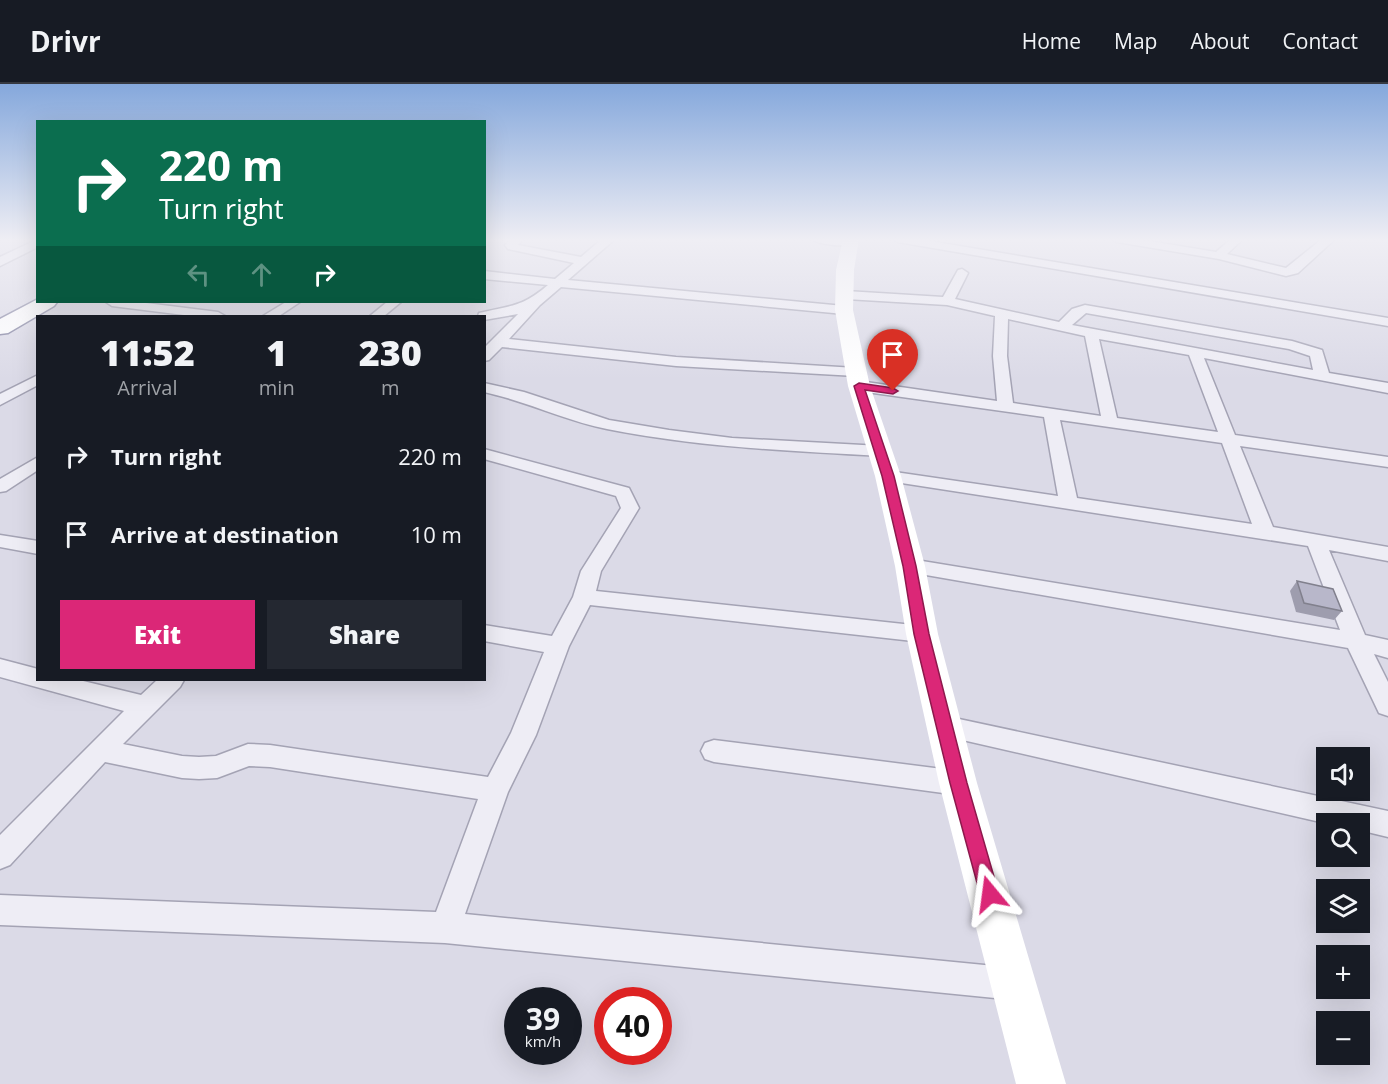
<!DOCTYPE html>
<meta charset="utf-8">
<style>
body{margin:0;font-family:"Open Sans",sans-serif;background:#242831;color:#f1f3f6;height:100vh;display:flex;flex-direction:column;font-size:22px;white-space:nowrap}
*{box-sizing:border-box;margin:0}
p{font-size:20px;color:#9ea1a6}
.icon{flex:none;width:33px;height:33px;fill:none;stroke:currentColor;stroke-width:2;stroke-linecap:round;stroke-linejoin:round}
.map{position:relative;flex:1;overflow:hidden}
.side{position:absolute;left:36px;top:231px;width:450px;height:366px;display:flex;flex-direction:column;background:#171b24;border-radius:0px;box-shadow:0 6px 24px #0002}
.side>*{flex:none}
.guide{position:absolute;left:36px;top:36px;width:450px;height:183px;border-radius:0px;box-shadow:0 6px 24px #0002;background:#0b6e4f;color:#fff;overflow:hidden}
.controls{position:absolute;left:1316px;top:663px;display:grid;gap:12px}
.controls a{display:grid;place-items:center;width:54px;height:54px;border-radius:0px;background:#171b24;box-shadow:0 6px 24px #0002;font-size:30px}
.speed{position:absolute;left:504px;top:903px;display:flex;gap:12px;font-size:30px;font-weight:700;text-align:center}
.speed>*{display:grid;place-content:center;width:78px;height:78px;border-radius:50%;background:#171b24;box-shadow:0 6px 24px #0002;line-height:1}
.speed small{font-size:15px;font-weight:400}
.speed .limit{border:9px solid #d22;background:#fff;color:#111}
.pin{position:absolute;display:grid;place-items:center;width:51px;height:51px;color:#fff;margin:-62px -26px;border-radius:50% 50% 50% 0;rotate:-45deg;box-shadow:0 0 6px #0007}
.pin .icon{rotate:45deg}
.me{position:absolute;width:66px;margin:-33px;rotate:344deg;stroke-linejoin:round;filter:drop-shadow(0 0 4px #0008)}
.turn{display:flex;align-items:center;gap:21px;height:126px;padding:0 24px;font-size:27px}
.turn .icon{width:78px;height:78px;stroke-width:2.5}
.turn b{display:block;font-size:42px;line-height:51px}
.lanes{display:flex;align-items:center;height:57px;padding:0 24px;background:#0003;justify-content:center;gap:30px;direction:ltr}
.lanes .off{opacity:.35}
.eta{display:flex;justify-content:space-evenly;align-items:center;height:102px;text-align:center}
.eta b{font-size:36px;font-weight:800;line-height:42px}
.cta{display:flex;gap:12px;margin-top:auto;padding:12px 24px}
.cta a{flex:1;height:69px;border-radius:0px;background:#db2777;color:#fff;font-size:24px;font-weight:800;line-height:69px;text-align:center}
.cta a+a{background:#242831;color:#f1f3f6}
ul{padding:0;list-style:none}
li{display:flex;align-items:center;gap:18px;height:78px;padding:0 24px}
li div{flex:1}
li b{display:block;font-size:22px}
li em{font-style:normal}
header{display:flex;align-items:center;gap:36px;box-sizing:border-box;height:84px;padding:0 30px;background:#171b24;border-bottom:2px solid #363941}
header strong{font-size:28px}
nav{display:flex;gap:33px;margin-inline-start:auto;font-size:21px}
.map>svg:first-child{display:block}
</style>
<header>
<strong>Drivr</strong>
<nav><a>Home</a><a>Map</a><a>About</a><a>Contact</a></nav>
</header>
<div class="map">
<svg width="1388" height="1000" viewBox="0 0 1388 1000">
<rect width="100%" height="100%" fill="#dbdae7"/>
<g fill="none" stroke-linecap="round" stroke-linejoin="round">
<defs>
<path id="street" d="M38,155v8l-38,19v-9z
M511,155h12l-5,6 63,12 21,-18h13l-47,41 276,26 7,4 -7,4 -283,-27 -21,18 -31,34 167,18 180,11 7,4 -7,4 -180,-10 -174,-19 -13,13 -5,1v-13l34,-34 -34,6v-4h-6l1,-3c32,-8 42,-5 69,-28l-64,-6v-8l71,8 19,-16 -66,-14 -3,-4z
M811,155h41l5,3c-9,6 -37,3 -46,-3z
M892,155h26l470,79v8l-490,-84z
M1111,155h26l79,13 15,-13h12l-16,15 59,14 36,-29h13l-37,34 -12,3 -67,-17 -102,-17z
M962,185l6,4 -13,26 104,23 13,-13 13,-4 207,36 30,9 7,23 59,10v10l-184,-35 31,77 153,22v10l-148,-21 33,81 115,20v14l-59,-11 36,85 23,5v18l-14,-4 14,28v34l-9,-3 -31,-65 -445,-77 -3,-5 3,-5 7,-2 430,71 -32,-84 -426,-66 -3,-4 3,-4 6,-1 170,25 -14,-79 -185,-26 -8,-5 8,-5 138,20 -4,-45 2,-40 -48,-11 -101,-6 -6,-4 6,-4 97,6 15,-27zM1086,229l203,36 21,7 3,14 -241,-45zM1008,235l77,17 16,80 -88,-13 -6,-47zM1099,255l90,16 29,77 -101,-14zM1060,336l162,23 30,81 -175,-26z
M106,218h32l80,10 7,4h-33l-80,-10z
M286,218h14l-21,14h-16z
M387,218h14l-17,14h-14z
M38,291v10l-38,20v-11z
M484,299l40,9 85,28 60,10 63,8 149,8 6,1 3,4 -3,4 -6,1c-92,-5 -183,-9 -274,-27 -41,-8 -81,-28 -123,-37z
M484,365l145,39 10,20 -38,63 -5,20 326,35 8,2 3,6 -3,6 -8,2 -332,-37 -21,41 -33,89 -28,57 -43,122 550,54 12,4 4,12 -4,12 -12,4 -570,-57 -445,-18v-30l436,17 42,-113 -208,-32 -21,-1 -32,12 -18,1 -17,-1 -77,-16 -95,103 -10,4v-34l124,-124 -124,-34v-18l38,10v11h41l62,15 16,-15h27l-4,7 -57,57 59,12 17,1 17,-1 32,-12 22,1 218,32 23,-44 33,-81 -60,-11v-16l68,11 21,-39 8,-26 40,-63 -5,-12 -132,-37z
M38,373v13l-32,21 -6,1v-13z
M0,451l38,6v13l-38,-7z
M945,632l443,95v26l-29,-7v-6h-30l-384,-88 -9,-3 -4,-7 4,-7z
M714,656l244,31 9,4 4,8 -4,8 -9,4 -244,-33 -9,-3 -4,-8 4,-8z"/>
<path id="highway" d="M38,215v3h19l-3,4 -46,27 -8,1v-15z"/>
</defs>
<!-- street casing -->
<use href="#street" stroke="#a4a3b4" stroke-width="3"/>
<!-- highway casing -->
<use href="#highway" stroke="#81819f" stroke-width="3"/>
<!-- street -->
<use href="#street" fill="#eeedf5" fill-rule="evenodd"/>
<!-- secondary -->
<path fill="#fff" fill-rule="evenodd" d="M843,155h16l-5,31 -1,40 17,76 31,90 24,90 13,68 39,149 89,301h-50l-77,-301 -33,-149 -11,-68 -20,-90 -27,-90 -13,-76 1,-40z"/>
<!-- highway -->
<use href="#highway" fill="#fff" fill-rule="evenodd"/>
</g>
<!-- wall -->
<path fill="#9e9dae" d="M1297,497l45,30 -8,9 -38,-8 -6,-21z"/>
<!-- building -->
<path fill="#b8b7ca" stroke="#81808d" stroke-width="1.5" d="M1297,497l36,8 9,22 -38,-8z"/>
<!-- sky -->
<linearGradient id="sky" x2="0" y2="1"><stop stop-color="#85a8dc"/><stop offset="0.53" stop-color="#efeef4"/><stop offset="1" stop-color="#efeef4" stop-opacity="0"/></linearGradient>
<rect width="1388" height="295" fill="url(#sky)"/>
<!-- route -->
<path fill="#db2777" stroke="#8e194d" stroke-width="1.5" d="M859,299l34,5 5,3 -5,3 -28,-4 29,86 22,90 13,68 38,149 32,111 -2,7 -7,3 -7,-3 -3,-7 -30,-111 -36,-149 -11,-68 -21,-90 -28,-90z"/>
</svg>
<div class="controls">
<a><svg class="icon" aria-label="sound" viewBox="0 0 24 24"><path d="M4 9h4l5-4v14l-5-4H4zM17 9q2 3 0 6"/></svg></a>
<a><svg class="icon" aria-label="search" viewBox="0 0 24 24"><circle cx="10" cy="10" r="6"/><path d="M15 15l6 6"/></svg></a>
<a><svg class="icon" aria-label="layers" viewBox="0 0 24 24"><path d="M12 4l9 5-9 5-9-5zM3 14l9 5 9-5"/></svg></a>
<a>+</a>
<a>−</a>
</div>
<div class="speed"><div>39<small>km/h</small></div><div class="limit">40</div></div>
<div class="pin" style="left:893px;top:307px;background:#d93025"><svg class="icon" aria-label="arrive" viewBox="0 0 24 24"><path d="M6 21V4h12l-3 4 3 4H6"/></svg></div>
<svg class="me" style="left:990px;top:810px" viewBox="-20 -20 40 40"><path d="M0-17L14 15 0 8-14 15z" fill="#db2777" stroke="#fff" stroke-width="4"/></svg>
<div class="guide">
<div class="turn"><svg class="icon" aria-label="right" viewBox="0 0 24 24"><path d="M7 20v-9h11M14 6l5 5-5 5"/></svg><div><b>220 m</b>Turn right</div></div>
<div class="lanes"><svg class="icon off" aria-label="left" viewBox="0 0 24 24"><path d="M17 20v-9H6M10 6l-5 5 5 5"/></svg><svg class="icon off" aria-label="ahead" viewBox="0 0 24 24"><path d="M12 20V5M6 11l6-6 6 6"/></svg><svg class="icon" aria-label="right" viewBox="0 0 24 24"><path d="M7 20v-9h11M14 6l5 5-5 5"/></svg></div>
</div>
<section class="side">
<div class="eta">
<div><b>11:52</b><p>Arrival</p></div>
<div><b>1</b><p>min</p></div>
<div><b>230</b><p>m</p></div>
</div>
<ul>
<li><svg class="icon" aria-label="right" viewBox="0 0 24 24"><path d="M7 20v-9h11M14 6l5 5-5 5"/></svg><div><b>Turn right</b></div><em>220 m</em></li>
<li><svg class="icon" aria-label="arrive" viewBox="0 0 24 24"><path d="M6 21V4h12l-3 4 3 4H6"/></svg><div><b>Arrive at destination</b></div><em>10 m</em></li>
</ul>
<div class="cta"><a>Exit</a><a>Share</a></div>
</section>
</div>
